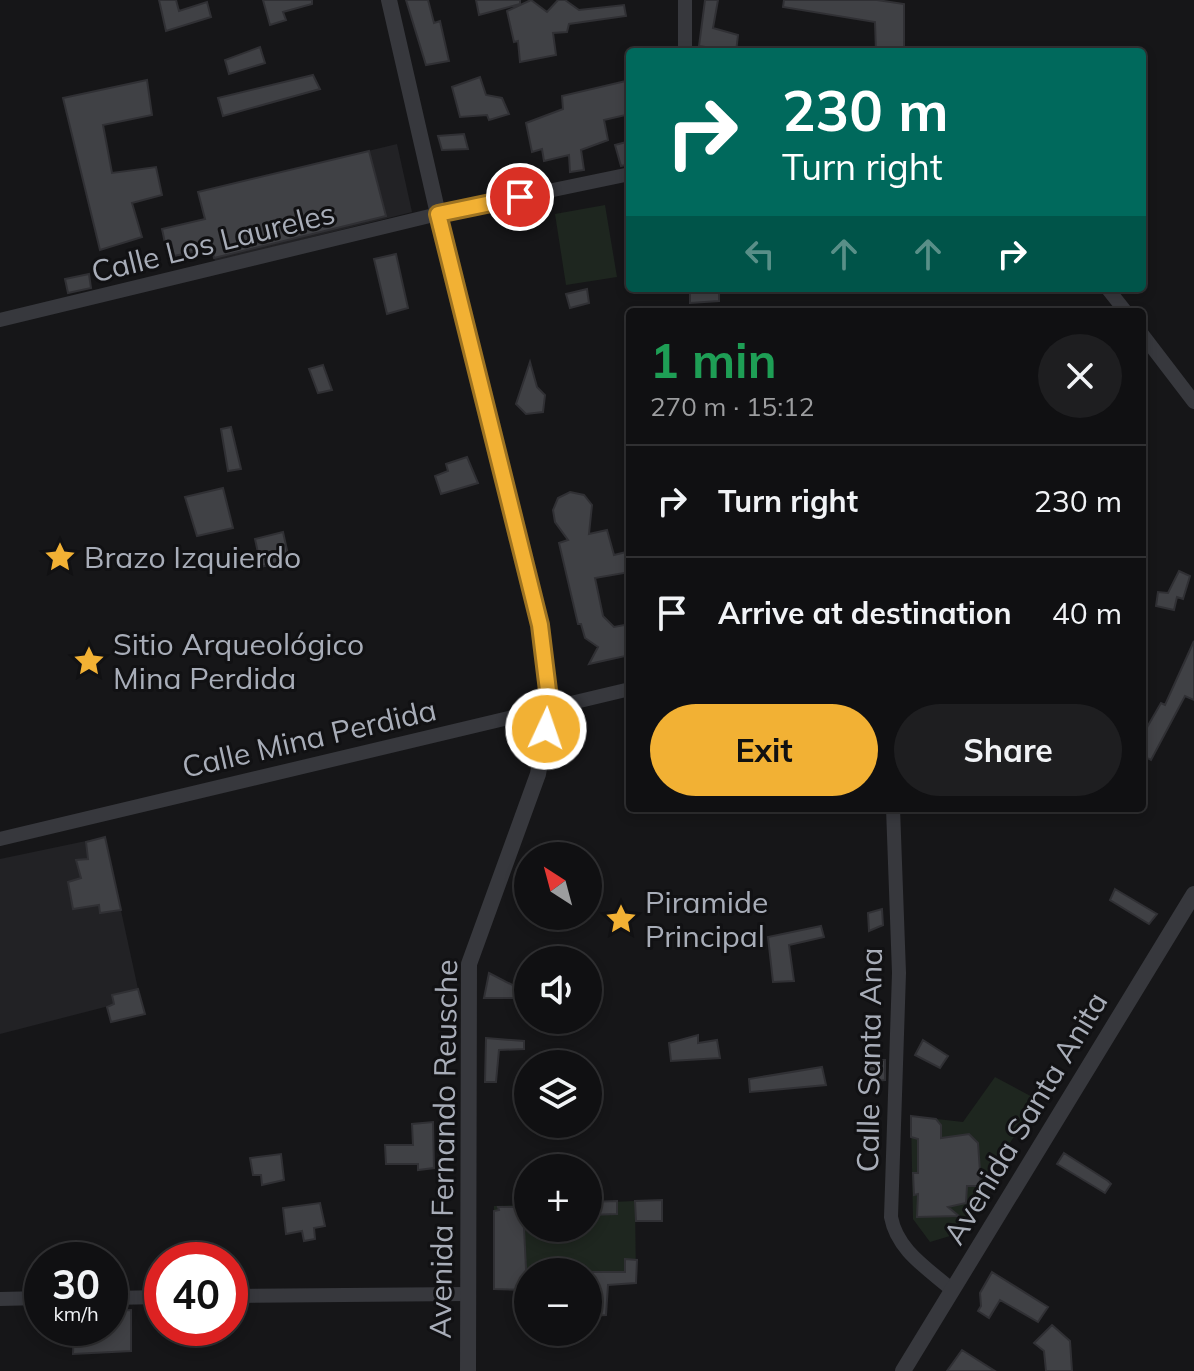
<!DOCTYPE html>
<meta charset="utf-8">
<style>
body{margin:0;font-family:Mulish,sans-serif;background:#1e1e20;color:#f1f3f6;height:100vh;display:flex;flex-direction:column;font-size:30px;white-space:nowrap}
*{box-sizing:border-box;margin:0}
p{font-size:26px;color:#9c9d9f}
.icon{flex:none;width:44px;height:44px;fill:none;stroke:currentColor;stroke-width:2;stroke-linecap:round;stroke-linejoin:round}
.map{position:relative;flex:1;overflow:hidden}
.details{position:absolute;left:626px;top:308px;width:520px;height:504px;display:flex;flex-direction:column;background:#101012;border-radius:8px;box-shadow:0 4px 12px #0003,0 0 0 2px #303032}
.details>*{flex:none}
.hud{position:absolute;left:626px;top:48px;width:520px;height:244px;border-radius:8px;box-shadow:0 4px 12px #0003,0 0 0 2px #303032;background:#00695c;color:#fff;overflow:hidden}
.needle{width:52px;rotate:324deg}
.tools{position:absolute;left:514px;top:842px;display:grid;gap:16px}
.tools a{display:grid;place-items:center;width:88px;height:88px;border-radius:50%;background:#101012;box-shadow:0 4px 12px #0003,0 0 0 2px #303032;font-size:40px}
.speed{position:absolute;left:24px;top:1242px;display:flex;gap:16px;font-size:40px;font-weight:700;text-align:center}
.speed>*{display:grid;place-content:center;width:104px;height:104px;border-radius:50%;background:#101012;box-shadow:0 4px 12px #0003,0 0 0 2px #303032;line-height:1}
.speed small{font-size:20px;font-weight:400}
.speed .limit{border:12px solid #d22;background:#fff;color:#111}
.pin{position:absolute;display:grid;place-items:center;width:68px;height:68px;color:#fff;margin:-34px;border:4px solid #fff;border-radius:50%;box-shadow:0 2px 8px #0007}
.me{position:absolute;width:88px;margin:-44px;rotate:3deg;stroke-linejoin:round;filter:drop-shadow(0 0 6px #0008)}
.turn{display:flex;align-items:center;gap:28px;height:168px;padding:0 24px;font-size:36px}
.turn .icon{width:104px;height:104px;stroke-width:2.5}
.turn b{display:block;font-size:56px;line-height:68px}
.lanes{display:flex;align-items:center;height:76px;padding:0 24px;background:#0003;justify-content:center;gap:40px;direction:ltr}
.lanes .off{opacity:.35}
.round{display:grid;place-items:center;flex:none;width:84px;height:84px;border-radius:42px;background:#1e1e20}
.overview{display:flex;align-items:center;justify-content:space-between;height:136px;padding:0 24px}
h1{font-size:48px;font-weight:700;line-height:60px;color:#1e9e55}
.action{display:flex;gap:16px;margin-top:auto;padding:16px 24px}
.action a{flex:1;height:92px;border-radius:48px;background:#f2b134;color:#111;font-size:32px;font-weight:700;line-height:92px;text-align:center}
.action a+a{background:#1e1e20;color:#f1f3f6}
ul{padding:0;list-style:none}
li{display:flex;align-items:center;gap:24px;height:112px;padding:0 24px;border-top:2px solid #303032}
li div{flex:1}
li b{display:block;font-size:30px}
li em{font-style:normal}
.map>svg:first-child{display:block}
</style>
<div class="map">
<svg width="1194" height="1371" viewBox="0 0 1194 1371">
<rect width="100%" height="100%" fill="#161618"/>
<!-- built -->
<path fill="#222225" d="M397,144l15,68 -197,50 -17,-70z
M105,837l35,161 -140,36v-175z"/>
<!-- green -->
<path fill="#1e261f" d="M605,205l12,72 -51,8 -11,-71z
M995,1077l43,23 -36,55 -42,78 -30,9 -17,-23 -2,-103 52,6z
M635,1201l1,82 -48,2v-13h-60v15l-34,2v-83l34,-1v23h60v-25z"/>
<!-- building -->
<path fill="#404145" stroke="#303034" stroke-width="2" d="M159,0h17l3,11 28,-9 4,15 -45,14z
M263,0h49v4l-29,8 3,8 -16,5z
M406,0h22l6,23 6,-2 9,40 -23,4z
M476,0h44v4l-41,11z
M531,0l16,12 11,-12h7l14,10 45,-5 2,11 -57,8 -2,8 -14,1 3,22 -36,7 -2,-21 -4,1 -7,-31z
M705,0h13l-5,28 25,7 -2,17 -37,-6z
M784,0h93l27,4v48h-28l-1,-30 -92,-15z
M260,47l5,16 -36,11 -4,-14z
M313,75l7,14 -97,27 -5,-18z
M480,77l6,18 16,3 7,16 -20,6 -2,-5 -27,2 -8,-30z
M147,80l5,35 -49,10 9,48 44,-6 6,28 -30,8 10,34 -42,13 -37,-152z
M630,80v34l-26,6 4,20 -27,10 3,20 -14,2 -1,-17 -25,6 -2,-12 -10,3 -6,-29 37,-14 -1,-13z
M464,134l4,15 -26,1 -4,-14z
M630,141v23l-9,2 -6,-21z
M369,151l17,65 -172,42 -2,-10 -38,8 -3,-14 -6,1 -3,-14 43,-10 -7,-27z
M396,254l12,54 -21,6 -13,-55z
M89,274l2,14 -23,5 -3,-14z
M690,288h29v13l-29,2z
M587,289l2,14 -19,5 -4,-14z
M530,362l7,25 8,8 -2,17 -17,2 -10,-10z
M323,365l9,25 -14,3 -9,-24z
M231,427l10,42 -13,2 -7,-42z
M467,457l11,26 -37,11 -6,-18 13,-5 -2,-7z
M223,488l10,40 -36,8 -12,-39z
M570,492l14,3 8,10 -3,29 18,-4 7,25 16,-4v21l-35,6 8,38 11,11 16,-3v31l-41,9 9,-17 -13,-9 -4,-14h-3l-19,-81 9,-3 -13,-18 -2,-12 5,-12z
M283,532l6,27 -28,8 -6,-28z
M1179,571l11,5 -7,23 -6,-2 -3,13 -18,-4 2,-14 10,1z
M1194,641v59l-9,-4 -34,64 -9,-5v-19l19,-33 4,2z
M105,837l16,73 -21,3 -1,-8 -26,4 -5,-27 13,-4 -5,-18 12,-1 -2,-17z
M1115,889l42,25 -8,10 -39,-24z
M882,909l1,16 -14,6 -1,-18z
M821,926l3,11 -35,8 5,36 -21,1 -5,-45z
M489,973l39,20v5h-44z
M138,989l7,25 -34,8 -4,-15 7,-3 -2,-9z
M698,1035v8l19,-3 3,18 -49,3 -2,-18z
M486,1038l38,3v8l-25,1 -3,32h-11z
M923,1040l25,16 -8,12 -25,-13z
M868,1060h17v20l-15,1z
M822,1067l4,18 -76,7 -1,-13z
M911,1116l25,3 5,6v13l28,-4 9,9 3,43h-14l-1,17 -18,4 11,9 -42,1 1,-23 -4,1 -1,-22h5v-34l-7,-2z
M433,1122l1,46 -16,2v-6h-32l-1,-19h28l-1,-21z
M1064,1153l44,28 3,3 -6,9 -48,-29z
M281,1154l3,26 -22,5 -1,-10h-8l-3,-17z
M662,1200v21h-26l-1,-20z
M617,1201v13l-29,1v-13z
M320,1203l5,23 -11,2 1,11 -11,2 -2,-10 -16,3 -3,-26z
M498,1207h25l4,83 -33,-1v-78l5,-1z
M625,1259l12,1 -1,23 -28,2 -2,30 -18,1v-44h37z
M992,1272l56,35 -10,15 -38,-22 -11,18 -11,-7 3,-5 -1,-13z
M131,1310v41l-58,3 1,-26h36v-17z
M1052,1325l18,16 2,30h-26l-2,-20 -10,-8z
M962,1350l33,21h-48z"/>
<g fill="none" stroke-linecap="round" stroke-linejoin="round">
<!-- minor -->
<path stroke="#37383d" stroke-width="14" d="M685,52v-52
M1107,288l19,24
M0,320l438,-106 192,-40
M1142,334l52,68
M893,808l6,165 -8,244c6,33 36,51 60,72
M0,839l630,-150
M230,1296l237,-2
M110,1298l52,-1
M0,1299l42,-1"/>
<!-- tertiary -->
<path stroke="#37383d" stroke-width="16" d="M389,0l49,214 102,411 10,82 -12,67 -69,190 -1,407
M903,1371l291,-477"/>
</g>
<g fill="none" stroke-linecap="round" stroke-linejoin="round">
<defs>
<path id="route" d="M520,197l-82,17 102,411 10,82 -4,22"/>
</defs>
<!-- route casing -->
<use href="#route" stroke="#9d7322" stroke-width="20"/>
<!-- route -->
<use href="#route" stroke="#f2b134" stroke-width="14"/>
</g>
<!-- icons -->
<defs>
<symbol id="sight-bare" viewBox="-9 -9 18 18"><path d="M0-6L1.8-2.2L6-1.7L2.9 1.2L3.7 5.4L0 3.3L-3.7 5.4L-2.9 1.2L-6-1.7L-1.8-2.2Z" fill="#f2b134" stroke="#111113" stroke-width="2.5" paint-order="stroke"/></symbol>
</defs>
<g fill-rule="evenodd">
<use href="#sight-bare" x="38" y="535" width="44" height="44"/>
<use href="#sight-bare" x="67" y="639" width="44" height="44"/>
<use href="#sight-bare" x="599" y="897" width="44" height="44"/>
</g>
<g text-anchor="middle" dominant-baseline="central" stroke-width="6" stroke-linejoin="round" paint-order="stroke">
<!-- street labels -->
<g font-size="30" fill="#a8adb8" stroke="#111113">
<text transform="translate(213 242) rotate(-14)">Calle Los Laureles</text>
<text transform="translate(309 738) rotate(-13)">Calle Mina Perdida</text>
<text transform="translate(869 1060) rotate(-89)">Calle Santa Ana</text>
<text transform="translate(1025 1118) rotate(-59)">Avenida Santa Anita</text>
<text transform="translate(443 1149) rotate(-89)">Avenida Fernando Reusche</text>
</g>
<!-- poi labels -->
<g font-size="30" fill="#a8adb8" stroke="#111113" text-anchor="start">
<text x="84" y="557">Brazo Izquierdo</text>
<text x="113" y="644">Sitio Arqueológico<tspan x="113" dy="34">Mina Perdida</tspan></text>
<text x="645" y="902">Piramide<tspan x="645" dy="34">Principal</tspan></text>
</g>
</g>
</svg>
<div class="tools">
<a><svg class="needle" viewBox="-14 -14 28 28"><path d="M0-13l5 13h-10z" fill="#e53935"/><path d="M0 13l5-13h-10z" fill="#9c9d9f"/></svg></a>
<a><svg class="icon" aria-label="sound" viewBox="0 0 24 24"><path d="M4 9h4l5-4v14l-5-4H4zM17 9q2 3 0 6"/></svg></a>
<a><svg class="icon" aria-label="layers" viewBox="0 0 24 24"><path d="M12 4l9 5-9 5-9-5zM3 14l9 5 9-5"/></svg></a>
<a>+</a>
<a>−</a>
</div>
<div class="speed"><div>30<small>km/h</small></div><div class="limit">40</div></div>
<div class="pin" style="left:520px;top:197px;background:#d93025"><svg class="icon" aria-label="arrive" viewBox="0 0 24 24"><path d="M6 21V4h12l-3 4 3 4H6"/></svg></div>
<svg class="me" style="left:546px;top:729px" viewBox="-20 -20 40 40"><circle r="17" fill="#f2b134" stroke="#fff" stroke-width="3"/><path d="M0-11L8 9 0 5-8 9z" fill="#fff"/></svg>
<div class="hud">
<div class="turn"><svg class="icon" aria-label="right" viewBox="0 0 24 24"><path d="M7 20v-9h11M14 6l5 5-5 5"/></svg><div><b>230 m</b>Turn right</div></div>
<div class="lanes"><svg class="icon off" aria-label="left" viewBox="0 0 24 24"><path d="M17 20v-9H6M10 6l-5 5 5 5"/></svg><svg class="icon off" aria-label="ahead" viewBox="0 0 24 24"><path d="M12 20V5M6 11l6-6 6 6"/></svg><svg class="icon off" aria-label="ahead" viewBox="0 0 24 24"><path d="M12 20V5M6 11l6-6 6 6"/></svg><svg class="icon" aria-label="right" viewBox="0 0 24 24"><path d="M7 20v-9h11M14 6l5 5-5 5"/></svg></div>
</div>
<section class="details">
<div class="overview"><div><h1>1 min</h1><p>270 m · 15:12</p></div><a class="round"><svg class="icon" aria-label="close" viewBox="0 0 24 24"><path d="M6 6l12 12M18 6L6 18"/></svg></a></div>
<ul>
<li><svg class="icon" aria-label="right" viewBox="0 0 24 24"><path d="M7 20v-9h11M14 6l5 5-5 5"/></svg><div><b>Turn right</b></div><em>230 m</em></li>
<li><svg class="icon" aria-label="arrive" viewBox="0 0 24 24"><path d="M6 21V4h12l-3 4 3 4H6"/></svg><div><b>Arrive at destination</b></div><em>40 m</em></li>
</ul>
<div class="action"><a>Exit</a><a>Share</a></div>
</section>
</div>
